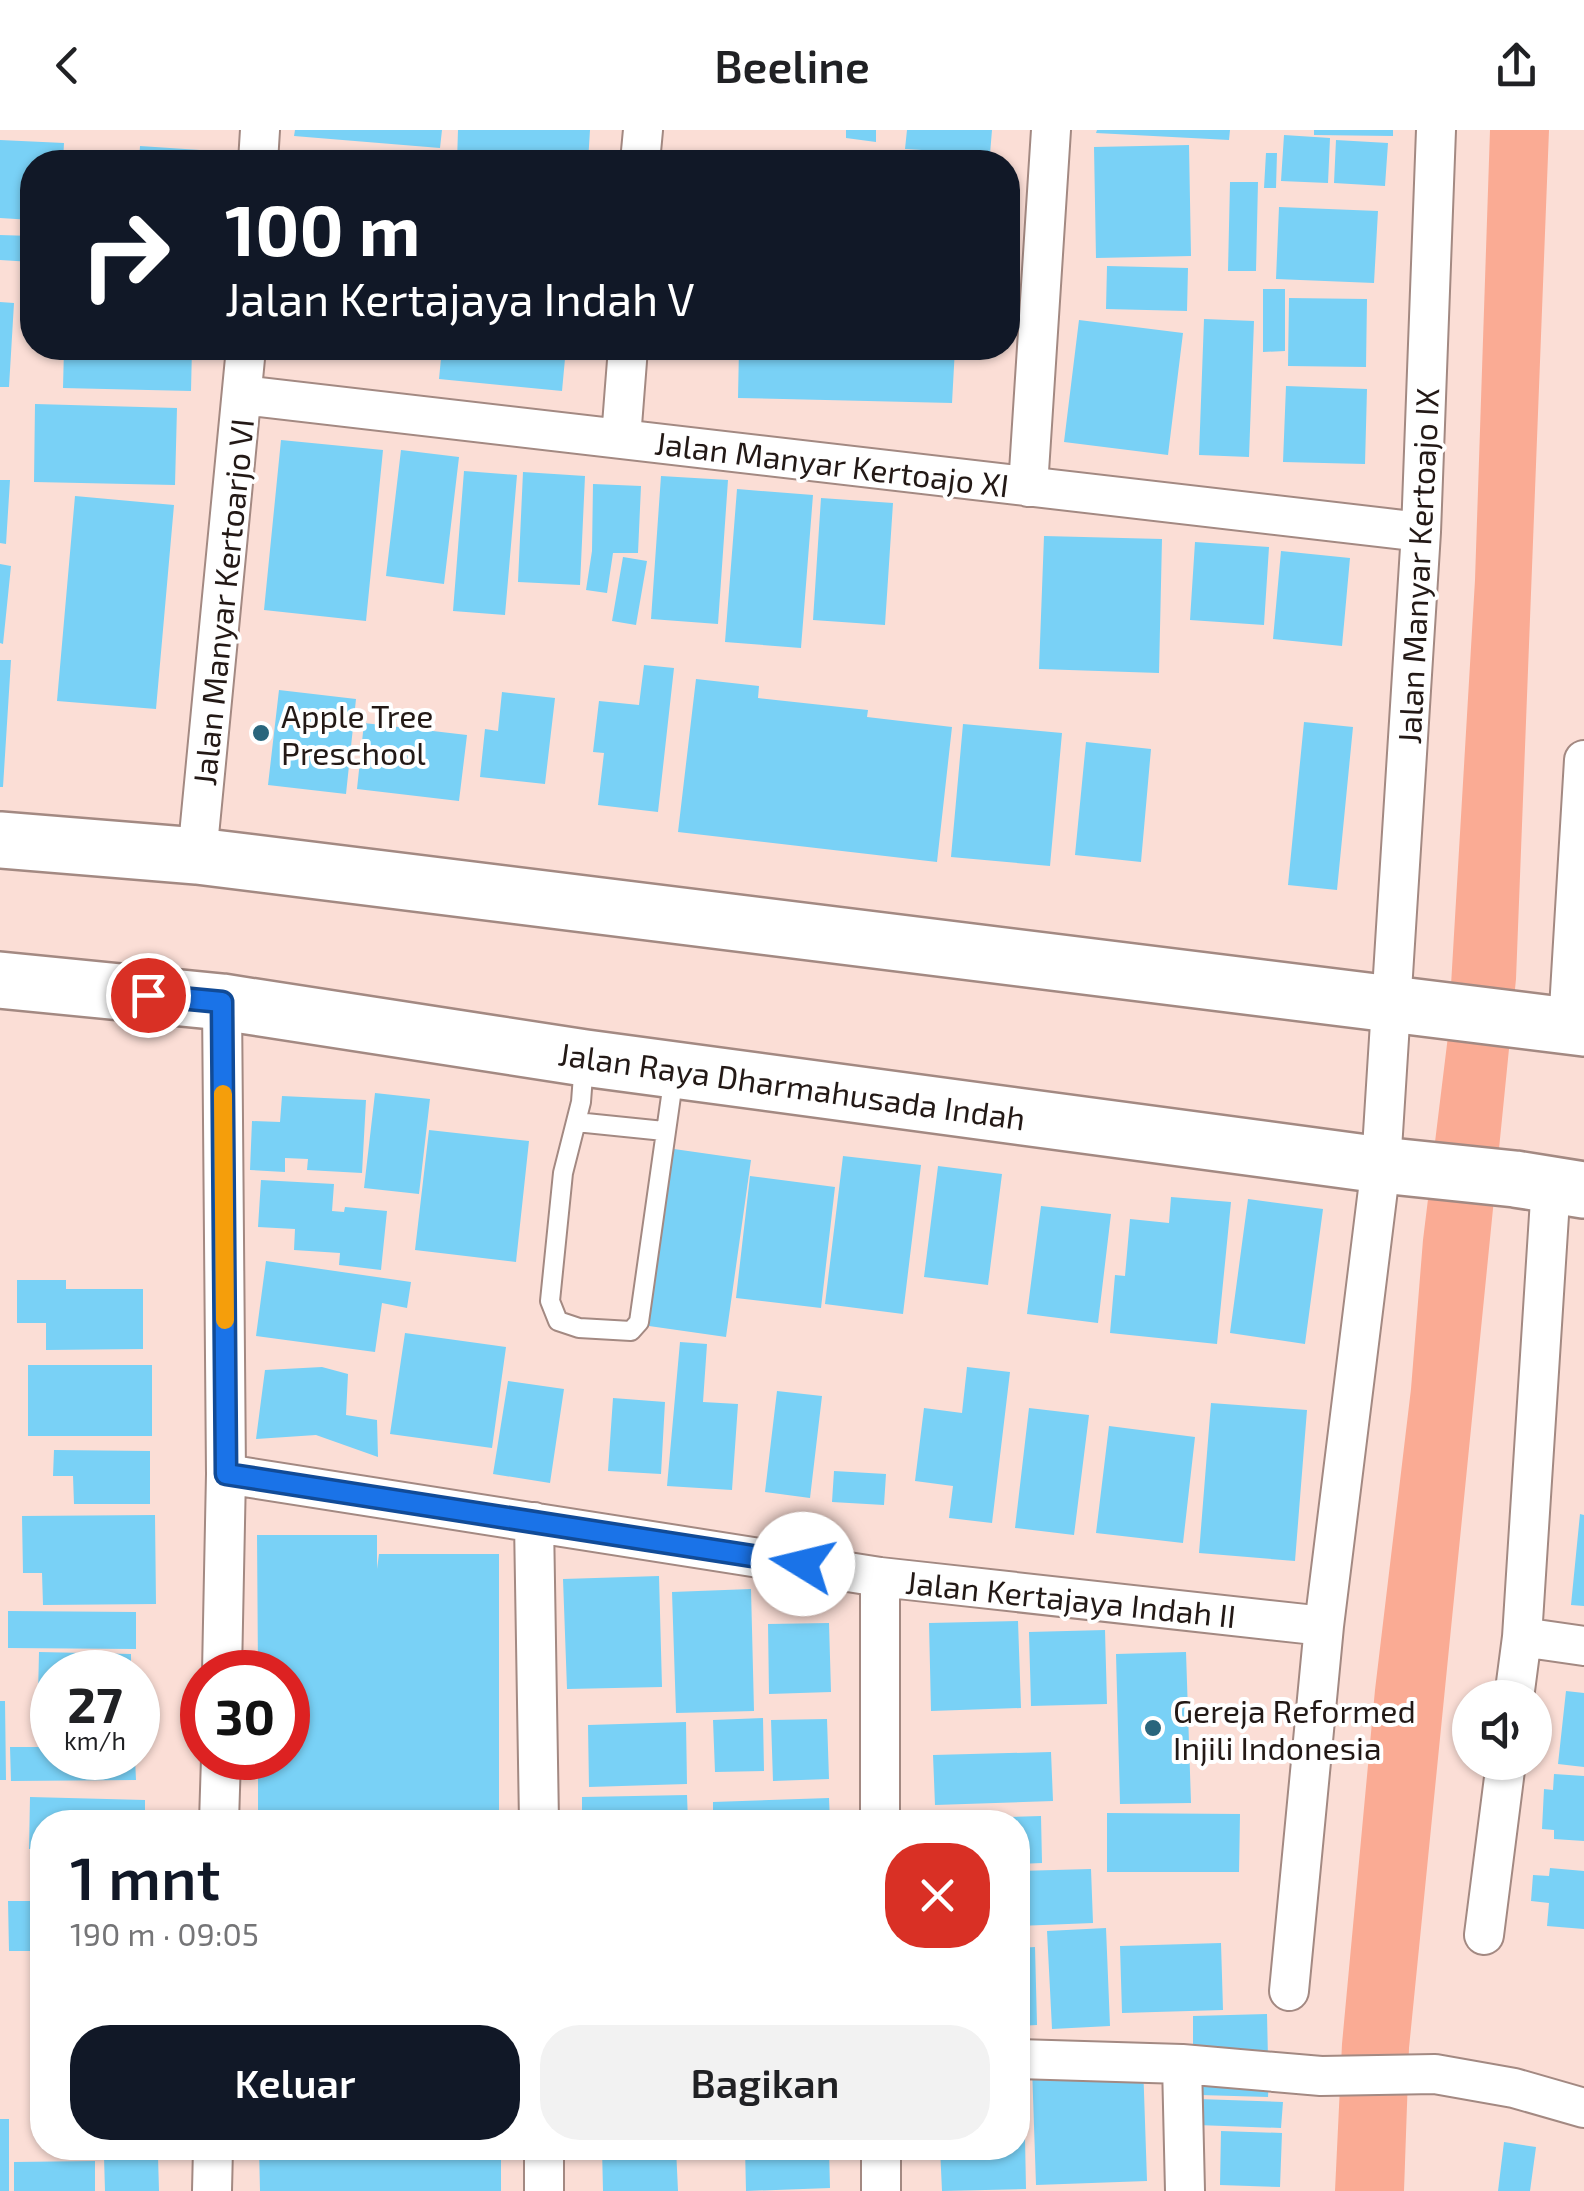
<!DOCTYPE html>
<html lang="id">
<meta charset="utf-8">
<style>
body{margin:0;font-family:"Exo 2",sans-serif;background:#f2f2f2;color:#202124;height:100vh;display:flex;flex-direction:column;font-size:38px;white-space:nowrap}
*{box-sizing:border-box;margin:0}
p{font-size:32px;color:#757577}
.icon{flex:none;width:55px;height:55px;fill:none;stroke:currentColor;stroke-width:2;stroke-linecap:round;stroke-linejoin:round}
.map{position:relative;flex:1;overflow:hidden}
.details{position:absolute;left:30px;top:1680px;width:1000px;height:350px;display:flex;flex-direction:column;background:#fff;border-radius:40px;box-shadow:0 2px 8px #0004}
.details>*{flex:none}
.top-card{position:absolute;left:20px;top:20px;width:1000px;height:210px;border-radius:40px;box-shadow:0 2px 8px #0004;background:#111827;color:#fff;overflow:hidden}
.fabs{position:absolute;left:1452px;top:1550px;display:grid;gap:20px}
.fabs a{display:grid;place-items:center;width:100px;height:100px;border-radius:50%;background:#fff;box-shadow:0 2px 8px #0004;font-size:50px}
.speed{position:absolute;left:30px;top:1520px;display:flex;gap:20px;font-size:50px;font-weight:700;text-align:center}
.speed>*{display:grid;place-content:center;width:130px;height:130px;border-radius:50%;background:#fff;box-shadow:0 2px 8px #0004;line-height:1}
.speed small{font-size:25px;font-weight:400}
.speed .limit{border:15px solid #d22;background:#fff;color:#111}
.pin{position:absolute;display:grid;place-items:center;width:85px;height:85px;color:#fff;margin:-42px;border:5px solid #fff;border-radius:50%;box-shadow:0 2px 10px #0007}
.me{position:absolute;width:110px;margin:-55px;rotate:279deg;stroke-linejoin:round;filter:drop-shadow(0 0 8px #0008)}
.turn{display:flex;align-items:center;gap:35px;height:210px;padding:0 40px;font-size:45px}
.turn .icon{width:130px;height:130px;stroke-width:2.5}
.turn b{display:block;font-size:70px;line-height:85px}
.round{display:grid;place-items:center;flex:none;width:105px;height:105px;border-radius:40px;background:#f2f2f2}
.head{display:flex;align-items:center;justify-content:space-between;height:170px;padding:0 40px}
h1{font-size:60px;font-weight:600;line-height:75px;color:#111827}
.primary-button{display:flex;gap:20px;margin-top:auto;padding:20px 40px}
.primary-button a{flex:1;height:115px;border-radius:40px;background:#111827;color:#fff;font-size:40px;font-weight:600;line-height:115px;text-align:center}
.primary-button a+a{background:#f2f2f2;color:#202124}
header{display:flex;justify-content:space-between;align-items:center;height:130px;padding:0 40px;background:#fff;font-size:45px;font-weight:600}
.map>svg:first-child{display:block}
</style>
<header><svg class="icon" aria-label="back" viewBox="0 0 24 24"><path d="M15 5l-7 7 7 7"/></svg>Beeline<svg class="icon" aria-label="share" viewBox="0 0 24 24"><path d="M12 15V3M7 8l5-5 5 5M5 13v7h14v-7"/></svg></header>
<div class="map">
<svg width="1584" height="2061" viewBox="0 0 1584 2061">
<rect width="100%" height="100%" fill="#fbded6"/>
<!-- water -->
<path fill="#faab94" d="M1490,0h59l-33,849 -107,1069 -5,143h-69l7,-147 33,-354 36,-301 12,-149 25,-204 27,-456z"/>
<!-- building -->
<path fill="#79d1f6" d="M295,0h147l-2,18 -146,-12z
M458,0h132l-2,32h-131z
M846,0h30v12l-30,-4z
M907,0h85l-2,24 -85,-5z
M1097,0h133l-1,10 -133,-7z
M1314,0h79v6l-79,-1z
M1284,5l46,3 -2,45 -47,-2z
M0,10l64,3 -1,19h-31v58l-32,-2z
M1336,10l52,3 -3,43 -51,-3z
M1189,15l2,111 -95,2 -2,-111z
M140,16l60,4 -1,12h-60z
M1266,23h11l-1,35h-12z
M1230,52h28l-2,89h-28z
M1279,77l99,4 -4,72 -98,-4z
M0,105l32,1v26l-32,-2z
M1107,136l81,2 -1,43 -81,-2z
M1263,159h22v62l-22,1z
M1289,168l78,1 -1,68 -78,-1z
M0,172l14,1 -5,84h-9z
M1204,189l50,2 -5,136 -50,-2z
M1079,190l104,13 -15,122 -104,-13z
M64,218h128l-1,43 -128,-3z
M372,218h47l-1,8z
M442,218h124l-4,43 -123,-12z
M739,218h216l-3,55 -214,-5z
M1286,256l81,3 -2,75 -82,-2z
M35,274l142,4 -2,77 -141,-3z
M281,310l102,10 -17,171 -102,-11z
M401,320l58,7 -15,127 -58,-8z
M464,341l53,4 -12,140 -52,-4z
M523,342l62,4 -5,109 -62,-3z
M661,346l67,4 -10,144 -67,-5z
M0,350h10l-4,64 -6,-1z
M593,354l48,2 -3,67h-25l-6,40 -21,-3 6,-39z
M737,359l76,6 -12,153 -76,-6z
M75,366l99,9 -18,204 -99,-8z
M821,368l72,5 -8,122 -72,-5z
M1044,406l118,3 -3,134 -120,-4z
M1195,412l74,5 -5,78 -74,-5z
M1281,421l69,7 -8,88 -69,-7z
M623,427l24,4 -11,64 -24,-4z
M0,434l11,2 -8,78 -3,-1z
M0,530h11l-8,127h-3z
M644,535l30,3 -16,144 -60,-7 6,-52 -11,-1 6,-51 40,4z
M696,549l63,7 -1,12 110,12 -1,7 85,10 -15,135 -259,-30z
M279,560l77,9 -10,95 -78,-9z
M502,562l53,6 -10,86 -65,-7 5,-48 13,2z
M1304,592l49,5 -16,163 -49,-5z
M364,593l103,12 -8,66 -102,-12z
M963,594l99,9 -12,133 -99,-9z
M1086,612l65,7 -10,113 -66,-7z
M375,963l55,6 -11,95 -55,-6z
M282,966l84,4 -4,73 -55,-3 1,-11 -23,-1v14l-35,-2 2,-49 28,1z
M429,1000l100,11 -13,121 -101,-12z
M667,1018l84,12 -25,177 -84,-12z
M843,1026l78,9 -18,149 -78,-10z
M938,1036l64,8 -14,111 -64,-8z
M750,1046l85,11 -14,121 -85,-10z
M261,1050l73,4 -2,27 12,1 1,-5 42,4 -6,59 -42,-5 1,-12 -46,-3 1,-21 -37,-2z
M1171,1067l60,5 -14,142 -107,-11 5,-58 10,1 5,-57 39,4z
M1248,1069l75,10 -18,135 -75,-11z
M1041,1076l70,8 -13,109 -71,-9z
M266,1131l145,21 -4,26 -25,-5 -7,49 -119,-16z
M17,1150h49v9h77v60l-97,1v-27h-29z
M405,1203l101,14 -14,101 -102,-14z
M680,1212l27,2 -4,58 35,2 -6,86 -65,-4z
M28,1235h124v71h-124z
M322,1237l26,7 -2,41 31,5 1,37 -62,-22 -60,4 9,-69z
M967,1237l43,5 -18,151 -43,-5 4,-32 -38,-5 9,-73 38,5z
M508,1251l56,8 -14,94 -57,-9z
M777,1261l45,5 -12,102 -45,-6z
M613,1268l52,4 -4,72 -53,-3z
M1211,1273l96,7 -12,151 -96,-8z
M1029,1278l60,7 -15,120 -59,-7z
M1109,1296l86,11 -12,106 -87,-10z
M54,1320l96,1v53h-76l-1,-28h-20z
M834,1341l52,3 -2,31 -52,-3z
M1580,1384l4,1v91l-13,-1z
M155,1385l1,89 -113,1 -1,-32h-19l-1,-57z
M257,1405h120v34l2,-15h120v268h-241v-64h30v-86h-30z
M659,1446l3,111 -95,2 -4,-110z
M751,1459l3,122 -78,2 -4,-121z
M8,1481l128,1v37l-128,-1z
M1018,1491l3,87 -90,3 -2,-88z
M829,1493l2,69 -62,2 -1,-70z
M1105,1500l2,74 -76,2 -2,-74z
M39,1522l92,2v18h-79v68l-15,-1z
M1186,1522l5,151 -71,1 -4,-150z
M1566,1561l18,2v74l-26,-3z
M0,1571h5l1,79h-6z
M763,1588l1,53 -49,1 -2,-52z
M827,1589l2,60 -56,2 -2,-61z
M686,1592l1,62 -98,3 -1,-62z
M10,1617h42v11h83l1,22 -125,1z
M1051,1622l2,49 -118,4 -2,-50z
M1554,1644l30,2v65l-30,-2v-9l-12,-1 2,-40 9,1z
M687,1665l1,27h-106v-25z
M30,1667l115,3v22h-103v27h-13z
M829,1668l1,24h-117v-20z
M1107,1683l133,1 -1,58h-132z
M1041,1686l1,47 -24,1v-42h-76v-3z
M1550,1738l34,3v58l-37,-3 2,-23 -18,-2 2,-26 16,1z
M1091,1739l2,54 -75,3v-55z
M8,1771h27v50h-26z
M1106,1798l4,98 -58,3 -5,-98z
M1221,1813l2,67 -101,3 -2,-67z
M1035,1817l2,78 -19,1v-78z
M33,1841h9v55h-8z
M1267,1884l1,45 -75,1v-44z
M1143,1933l4,118 -111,4 -4,-118z
M1018,1934h8l2,61h-10z
M1200,1944l69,2 -1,21 -68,-2z
M1198,1969l85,3 -2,26 -84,-3z
M0,1989h9v72h-9z
M1221,2001l61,2 -2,54 -60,-2z
M1018,2008h7l1,51 -84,2 -2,-43h78z
M1504,2012l32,5 -6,44h-32z
M259,2018h242v43h-241z
M602,2018h74l2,43h-75z
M745,2018h84l1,40 -84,3z
M158,2026l1,35h-54l-1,-34z
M95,2031v30h-81v-29z"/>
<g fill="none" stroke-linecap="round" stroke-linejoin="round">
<defs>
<path id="service" d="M584,932l-3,40 -18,71 -13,128 8,20 21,7 52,3 8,-9 35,-247
M576,992l88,9"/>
<path id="minor" d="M258,32l2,-32
M640,32l3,-32
M243,265l1178,137
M621,308l7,-90
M1028,357l23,-357
M197,726l49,-508
M1568,896l16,-266
M226,1344l654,103 444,49
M534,1392l5,300
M880,1447v245
M1522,1507l62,9
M222,1542l4,-198 -4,-472
M1514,1568l8,-61 29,-453
M219,1692l2,-64
M1484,1805l22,-173
M1289,1861l35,-365 57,-461 40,-633 15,-402
M1018,1929l164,5 3,127
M1182,1934l139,12 114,-2 79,14 70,20
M544,2018v43
M881,2018v43
M212,2061l1,-43"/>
<path id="primary" d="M0,710l197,16 1387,172
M0,850l222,22 363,56 796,107 134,14 69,11"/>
</defs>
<!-- service casing -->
<use href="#service" stroke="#a38982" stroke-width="22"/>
<!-- minor casing -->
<use href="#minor" stroke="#a38982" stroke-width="42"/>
<!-- primary casing -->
<use href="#primary" stroke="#a38982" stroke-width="60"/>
<!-- service -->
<use href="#service" stroke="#fff" stroke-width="18"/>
<!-- minor -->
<use href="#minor" stroke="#fff" stroke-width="38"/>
<!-- primary -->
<use href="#primary" stroke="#fff" stroke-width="55"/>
</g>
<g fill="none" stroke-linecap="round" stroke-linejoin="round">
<defs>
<path id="route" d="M148,865l74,7 4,472 577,90"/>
</defs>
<!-- route casing -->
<use href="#route" stroke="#114b97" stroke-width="25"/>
<!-- route -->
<use href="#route" stroke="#1a73e8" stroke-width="18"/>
<!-- slow -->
<path stroke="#f59e0b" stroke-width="18" d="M223,964l2,226"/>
</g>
<!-- markers -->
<g fill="#29657c" stroke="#fff" stroke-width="4">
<circle cx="261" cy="603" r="10"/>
<circle cx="1153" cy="1598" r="10"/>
</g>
<g text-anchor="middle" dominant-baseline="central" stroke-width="8" stroke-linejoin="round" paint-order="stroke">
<!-- street labels -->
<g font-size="32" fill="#231916" stroke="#fff">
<text transform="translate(832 333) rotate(7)">Jalan Manyar Kertoajo XI</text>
<text transform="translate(1417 436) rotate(-87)">Jalan Manyar Kertoajo IX</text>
<text transform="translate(222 472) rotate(-84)">Jalan Manyar Kertoarjo VI</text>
<text transform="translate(792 955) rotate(8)">Jalan Raya Dharmahusada Indah</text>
<text transform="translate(1071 1468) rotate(6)">Jalan Kertajaya Indah II</text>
</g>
<!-- poi labels -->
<g font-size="32" fill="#231916" stroke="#fff" text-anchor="start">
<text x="281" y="585">Apple Tree<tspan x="281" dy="37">Preschool</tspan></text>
<text x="1173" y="1580">Gereja Reformed<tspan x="1173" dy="37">Injili Indonesia</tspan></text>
</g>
</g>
</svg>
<div class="fabs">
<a><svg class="icon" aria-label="sound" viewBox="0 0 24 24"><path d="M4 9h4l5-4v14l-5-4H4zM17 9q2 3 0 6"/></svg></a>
</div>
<div class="speed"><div>27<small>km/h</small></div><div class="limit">30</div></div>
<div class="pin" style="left:148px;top:865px;background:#d93025"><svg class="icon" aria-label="arrive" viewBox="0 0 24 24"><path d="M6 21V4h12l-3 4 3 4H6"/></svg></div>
<svg class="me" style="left:803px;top:1434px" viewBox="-20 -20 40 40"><circle r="19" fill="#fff"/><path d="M0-13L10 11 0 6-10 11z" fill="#1a73e8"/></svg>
<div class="top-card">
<div class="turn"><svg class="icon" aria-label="right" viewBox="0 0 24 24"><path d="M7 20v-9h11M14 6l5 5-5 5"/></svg><div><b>100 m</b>Jalan Kertajaya Indah V</div></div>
</div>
<section class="details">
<div class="head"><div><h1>1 mnt</h1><p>190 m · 09:05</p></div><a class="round" style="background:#d93025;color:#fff"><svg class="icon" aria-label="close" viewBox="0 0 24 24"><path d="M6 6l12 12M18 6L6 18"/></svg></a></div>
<div class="primary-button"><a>Keluar</a><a>Bagikan</a></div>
</section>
</div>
